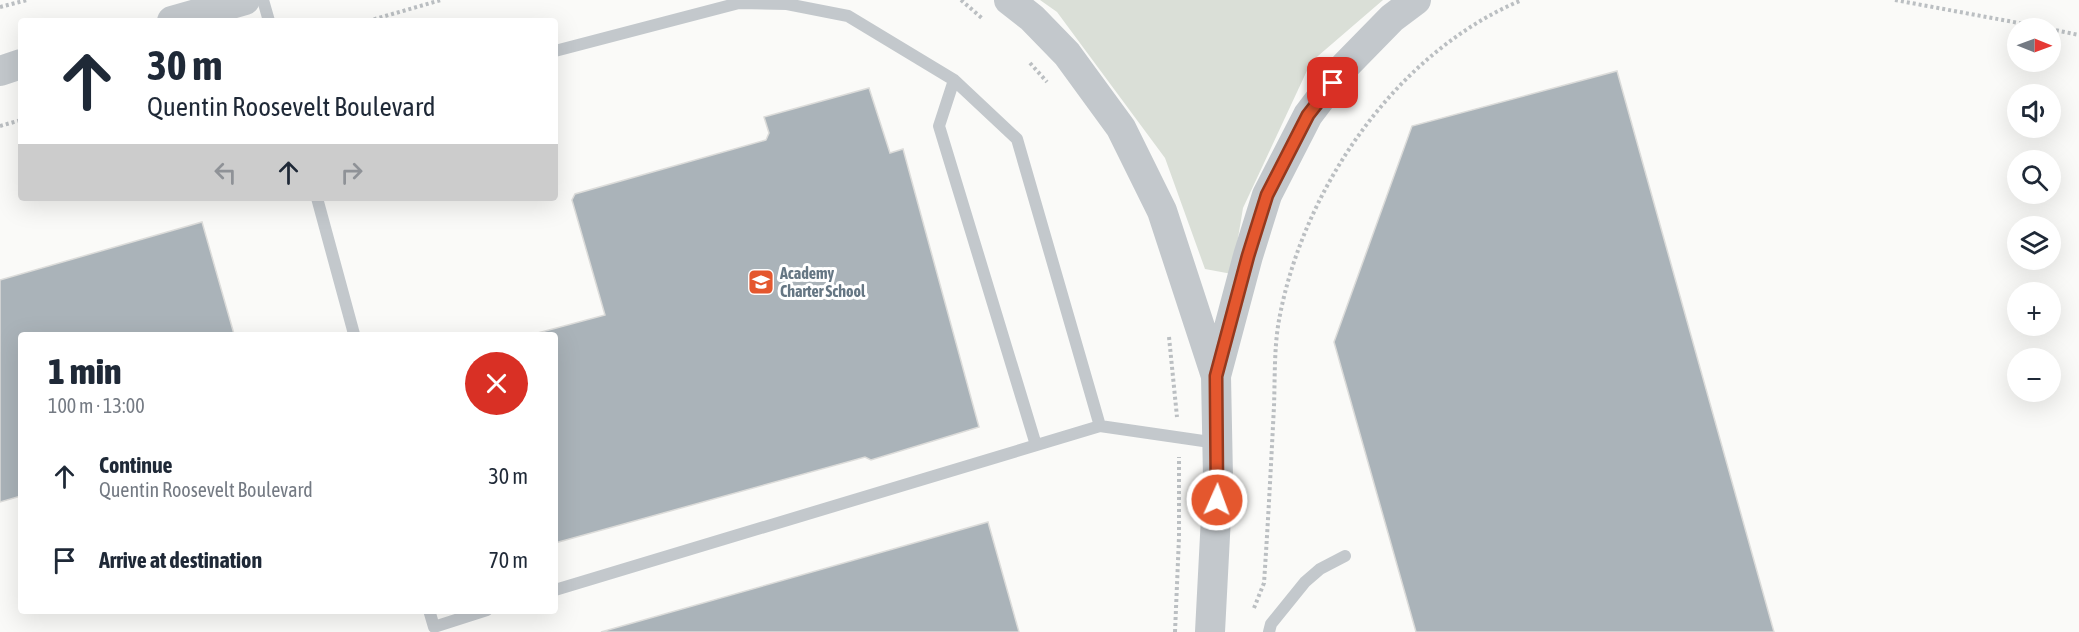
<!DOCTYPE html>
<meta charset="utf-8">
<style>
body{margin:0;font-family:"Asap Condensed",sans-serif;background:#f2f2f3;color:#1f2937;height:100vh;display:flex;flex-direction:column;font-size:22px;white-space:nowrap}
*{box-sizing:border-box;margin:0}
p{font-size:20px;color:#747a83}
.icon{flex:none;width:33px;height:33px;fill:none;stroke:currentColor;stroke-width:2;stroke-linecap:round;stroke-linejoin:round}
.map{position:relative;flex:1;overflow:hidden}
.details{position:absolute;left:18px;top:332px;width:540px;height:282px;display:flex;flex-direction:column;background:#fff;border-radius:6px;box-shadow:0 6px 24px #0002}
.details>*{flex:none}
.banner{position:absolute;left:18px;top:18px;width:540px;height:183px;border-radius:6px;box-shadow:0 6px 24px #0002;background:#fff;color:#1f2937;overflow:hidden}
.needle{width:39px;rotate:91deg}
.controls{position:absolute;left:2007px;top:18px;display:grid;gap:12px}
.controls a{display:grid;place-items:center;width:54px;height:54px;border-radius:50%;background:#fff;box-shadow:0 6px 24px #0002;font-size:30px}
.pin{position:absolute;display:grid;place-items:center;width:51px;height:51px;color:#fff;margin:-26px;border-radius:12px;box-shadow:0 3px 9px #0006}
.me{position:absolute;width:66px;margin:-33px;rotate:2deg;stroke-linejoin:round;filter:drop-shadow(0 0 4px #0008)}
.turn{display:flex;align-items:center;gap:21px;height:126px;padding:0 30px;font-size:27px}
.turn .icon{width:78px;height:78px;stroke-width:2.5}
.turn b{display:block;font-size:42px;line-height:51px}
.lanes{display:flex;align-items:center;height:57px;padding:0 30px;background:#0003;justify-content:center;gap:30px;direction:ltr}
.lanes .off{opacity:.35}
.round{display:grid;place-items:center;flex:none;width:63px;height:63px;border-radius:32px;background:#f2f2f3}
.head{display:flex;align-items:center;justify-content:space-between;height:102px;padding:0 30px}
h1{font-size:36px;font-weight:800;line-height:45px}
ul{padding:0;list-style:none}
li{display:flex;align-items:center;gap:18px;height:84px;padding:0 30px}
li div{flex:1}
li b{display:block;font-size:22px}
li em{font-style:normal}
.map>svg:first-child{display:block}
</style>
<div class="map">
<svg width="2079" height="632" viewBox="0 0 2079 632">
<rect width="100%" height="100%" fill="#fafaf8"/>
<!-- green -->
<path fill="#dadfd7" d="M1040,0h343l-72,62 -68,146 -11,66 -27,-5 -40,-111 -108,-146z"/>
<!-- building -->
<path fill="#aab3b9" stroke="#dcdcda" stroke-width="1.5" d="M1617,71l157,561h-358l-82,-290 78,-216z
M869,88l21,65 13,-4 76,278 -108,33 -6,-3 -310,86v-209h-21l71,-19 -33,-115 3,-6 191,-54 3,-7 -5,-16z
M202,222l32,112h-213v162l-21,6v-222z
M988,522l31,110h-418z"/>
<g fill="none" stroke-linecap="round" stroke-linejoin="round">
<!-- path -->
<path stroke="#bbbfc2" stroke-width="4" stroke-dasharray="3 3" stroke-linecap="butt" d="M961,0l22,19
M1895,0l151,28
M0,7l27,-7
M368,21l73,-21
M2050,29l29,6
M1030,63l17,19
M0,126l21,-6
M1169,337l8,80
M1254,608l10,-25c4,-59 7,-118 10,-177 1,-28 0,-58 5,-86 24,-131 117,-268 243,-320
M1175,632l4,-95v-80"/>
<!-- service -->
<path stroke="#c3c8cc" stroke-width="12" d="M263,0l6,21
M555,51l184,-48 48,1 61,12 106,64 63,59 83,287 -545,164
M954,80l-15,46 97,319
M317,198l37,136
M1100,426l117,17
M429,610l5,17 53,-17
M1269,632l2,-8 34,-42 15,-13 25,-13"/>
<!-- tertiary -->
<path stroke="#c3c8cc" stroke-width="30" d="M1009,0l23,18 35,36 54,74 41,83 54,165 2,102 -8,154
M172,21l73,-21
M0,71l21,-7
M1216,376l32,-120 19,-61 41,-80 37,-49 47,-48 24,-18"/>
</g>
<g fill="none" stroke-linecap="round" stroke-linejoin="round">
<defs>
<path id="route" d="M1217,500l-1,-124 32,-120 19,-61 41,-80 25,-32"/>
</defs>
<!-- route casing -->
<use href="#route" stroke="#94391e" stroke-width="15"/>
<!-- route -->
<use href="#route" stroke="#e4572e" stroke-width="10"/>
</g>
<!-- icons -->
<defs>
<symbol id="school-square" viewBox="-11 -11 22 22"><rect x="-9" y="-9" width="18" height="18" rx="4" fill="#e4572e" stroke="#fff"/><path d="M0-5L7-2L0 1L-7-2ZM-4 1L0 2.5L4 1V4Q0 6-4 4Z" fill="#fff"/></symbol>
</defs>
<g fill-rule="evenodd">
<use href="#school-square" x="746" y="267" width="30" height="30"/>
</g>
<g text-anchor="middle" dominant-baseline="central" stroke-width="6" stroke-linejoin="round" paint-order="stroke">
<!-- poi labels -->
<g font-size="16" font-weight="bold" fill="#657683" stroke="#fff" text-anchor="start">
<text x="780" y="273">Academy<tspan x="780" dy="18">Charter School</tspan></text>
</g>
</g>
</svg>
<div class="controls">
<a><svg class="needle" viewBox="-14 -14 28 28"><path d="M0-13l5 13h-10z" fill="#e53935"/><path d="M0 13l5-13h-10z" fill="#747a83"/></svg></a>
<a><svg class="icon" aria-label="sound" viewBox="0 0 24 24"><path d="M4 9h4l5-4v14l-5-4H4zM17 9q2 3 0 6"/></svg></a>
<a><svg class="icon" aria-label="search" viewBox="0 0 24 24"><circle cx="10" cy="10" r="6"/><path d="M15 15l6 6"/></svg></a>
<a><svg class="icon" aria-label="layers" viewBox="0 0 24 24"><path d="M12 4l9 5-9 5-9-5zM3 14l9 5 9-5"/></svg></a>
<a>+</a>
<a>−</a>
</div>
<div class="pin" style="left:1333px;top:83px;background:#d93025"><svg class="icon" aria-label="arrive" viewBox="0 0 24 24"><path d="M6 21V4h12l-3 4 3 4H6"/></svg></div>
<svg class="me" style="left:1217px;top:500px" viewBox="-20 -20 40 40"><circle r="17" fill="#e4572e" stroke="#fff" stroke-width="3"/><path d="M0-11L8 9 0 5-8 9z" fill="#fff"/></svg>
<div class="banner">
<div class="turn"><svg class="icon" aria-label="ahead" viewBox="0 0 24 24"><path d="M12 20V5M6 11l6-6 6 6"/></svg><div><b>30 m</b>Quentin Roosevelt Boulevard</div></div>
<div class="lanes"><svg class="icon off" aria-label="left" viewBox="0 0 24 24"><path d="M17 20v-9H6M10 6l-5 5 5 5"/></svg><svg class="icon" aria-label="ahead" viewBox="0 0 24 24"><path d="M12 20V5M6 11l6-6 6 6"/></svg><svg class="icon off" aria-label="right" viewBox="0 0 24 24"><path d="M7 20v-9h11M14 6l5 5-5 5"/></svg></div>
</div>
<section class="details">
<div class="head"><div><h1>1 min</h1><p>100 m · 13:00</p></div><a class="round" style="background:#d93025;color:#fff"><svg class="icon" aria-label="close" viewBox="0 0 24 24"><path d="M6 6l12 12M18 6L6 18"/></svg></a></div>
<ul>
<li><svg class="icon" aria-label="ahead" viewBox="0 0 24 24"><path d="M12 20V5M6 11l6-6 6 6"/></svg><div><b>Continue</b><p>Quentin Roosevelt Boulevard</p></div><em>30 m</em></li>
<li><svg class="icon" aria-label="arrive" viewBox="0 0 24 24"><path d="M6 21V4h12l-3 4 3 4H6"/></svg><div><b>Arrive at destination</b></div><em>70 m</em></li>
</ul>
</section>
</div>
